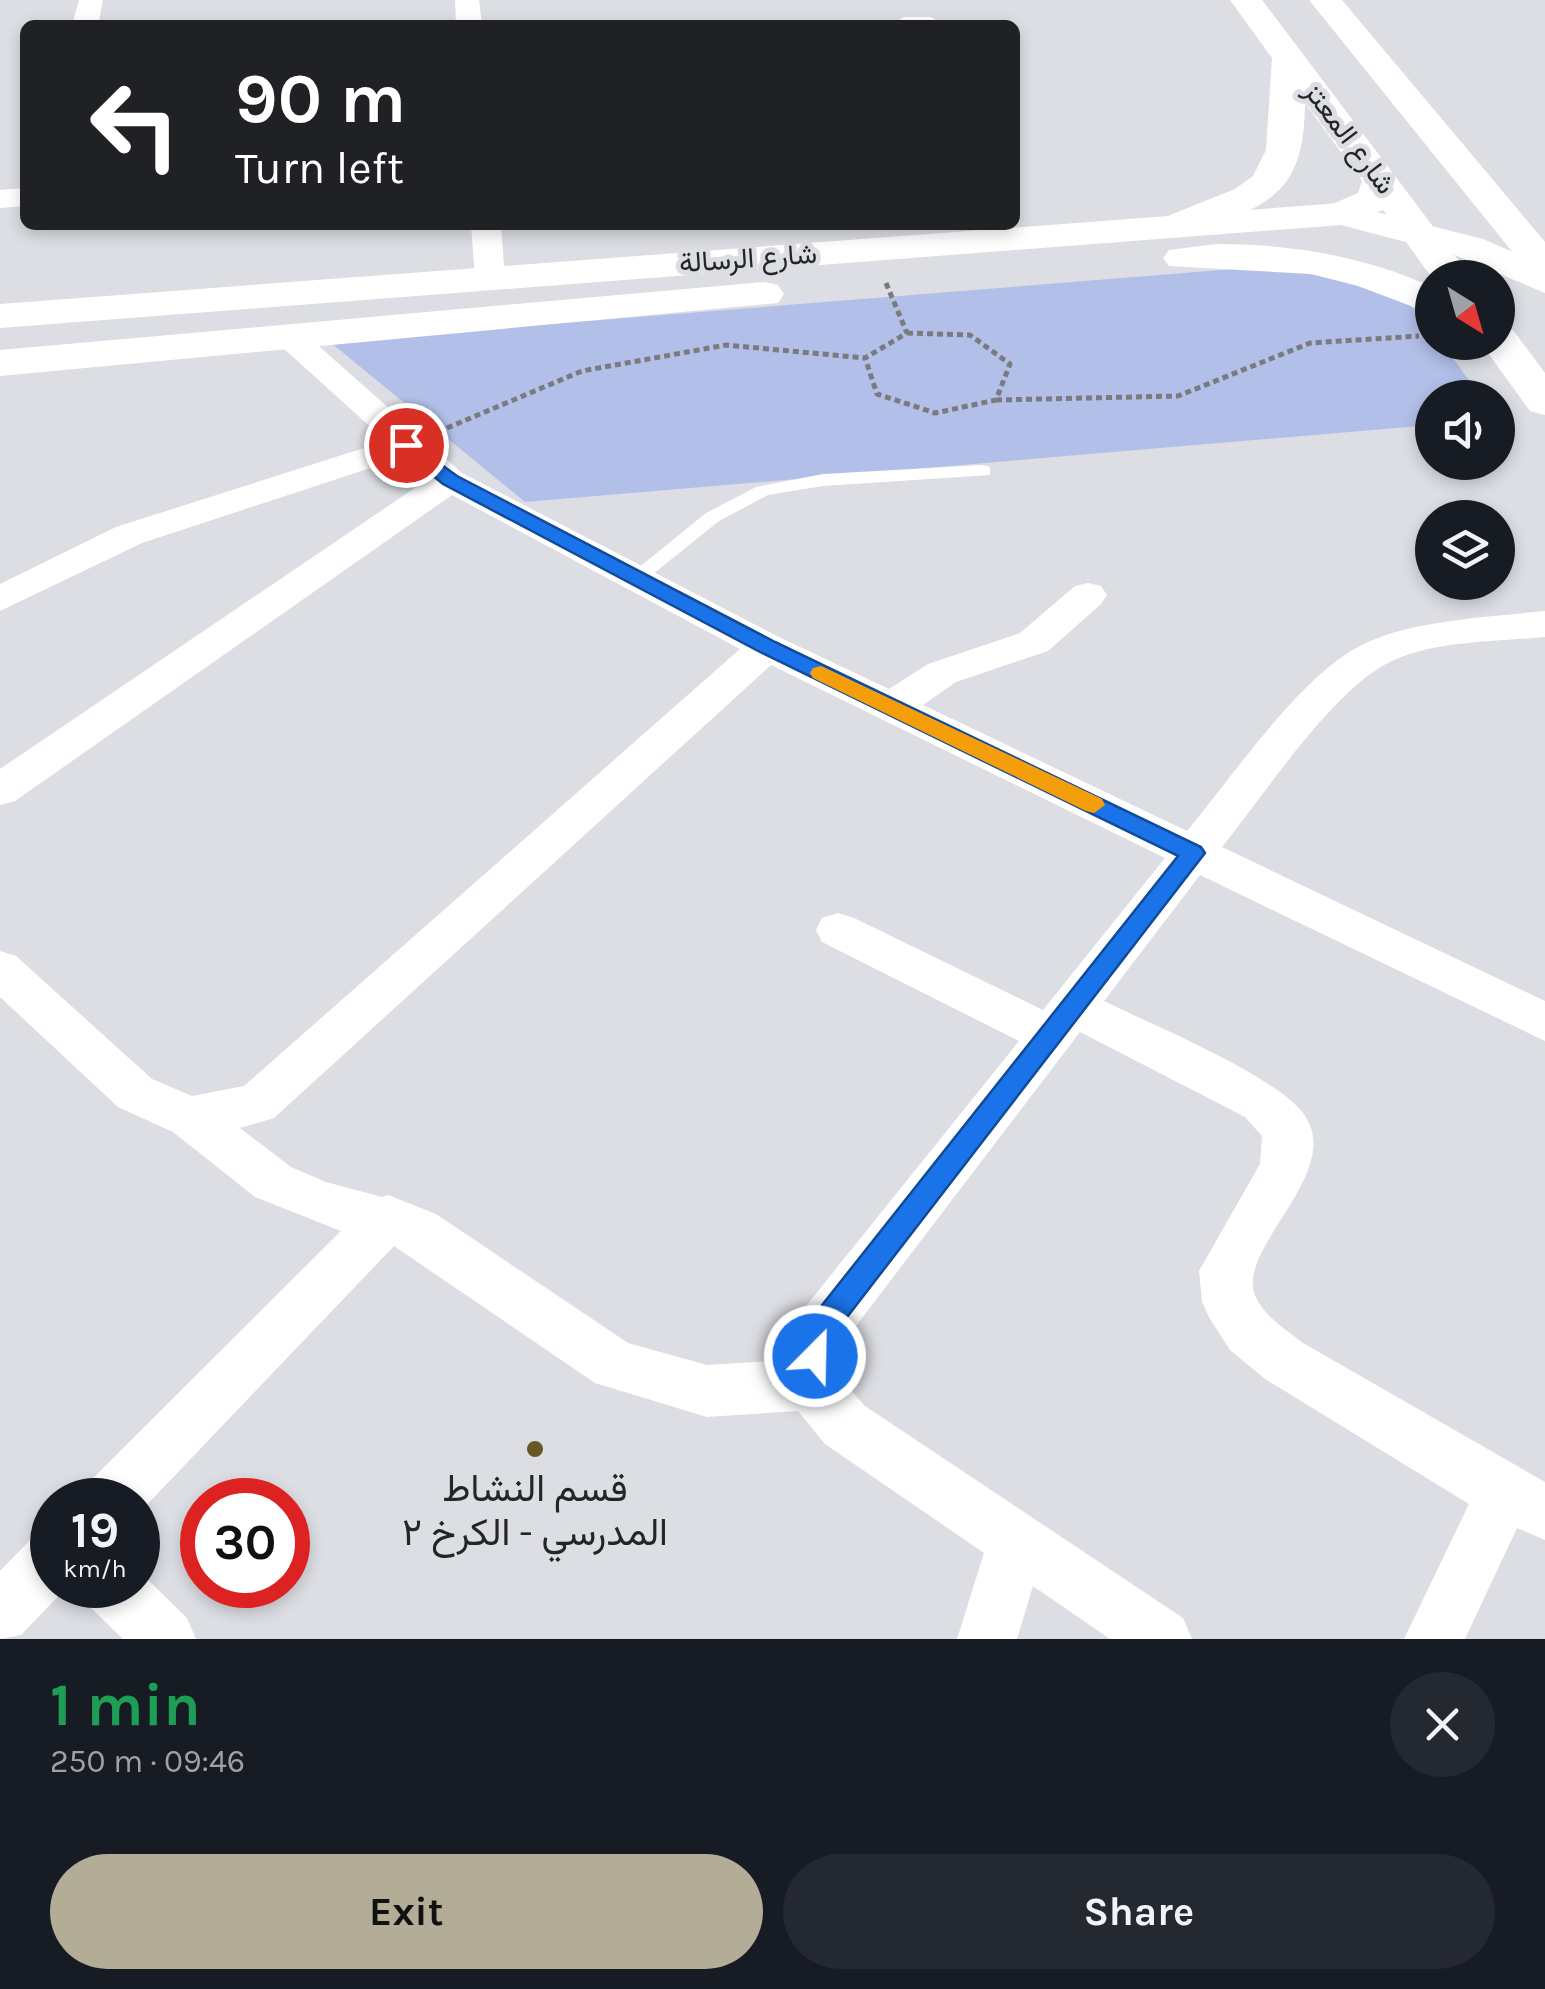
<!DOCTYPE html>
<meta charset="utf-8">
<style>
body{margin:0;font-family:Karla,Vazirmatn,sans-serif;background:#242831;color:#f1f3f6;height:100vh;display:flex;flex-direction:column;font-size:38px;white-space:nowrap}
*{box-sizing:border-box;margin:0}
p{font-size:32px;color:#9ea1a6}
.icon{flex:none;width:55px;height:55px;fill:none;stroke:currentColor;stroke-width:2;stroke-linecap:round;stroke-linejoin:round}
.map{position:relative;height:1639px;overflow:hidden}
.details{display:flex;flex-direction:column;background:#171b24;flex:1}
.details>*{flex:none}
.guide{position:absolute;left:20px;top:20px;width:1000px;height:210px;border-radius:15px;box-shadow:0 5px 15px #0003;background:#202124;color:#fff;overflow:hidden}
.needle{width:65px;rotate:143deg}
.tools{position:absolute;left:1415px;top:260px;display:grid;gap:20px}
.tools a{display:grid;place-items:center;width:100px;height:100px;border-radius:50%;background:#171b24;box-shadow:0 5px 15px #0003;font-size:50px}
.speed{position:absolute;left:30px;top:1478px;display:flex;gap:20px;font-size:50px;font-weight:700;text-align:center}
.speed>*{display:grid;place-content:center;width:130px;height:130px;border-radius:50%;background:#171b24;box-shadow:0 5px 15px #0003;line-height:1}
.speed small{font-size:25px;font-weight:400}
.speed .limit{border:15px solid #d22;background:#fff;color:#111}
.pin{position:absolute;display:grid;place-items:center;width:85px;height:85px;color:#fff;margin:-42px;border:5px solid #fff;border-radius:50%;box-shadow:0 2px 10px #0007}
.me{position:absolute;width:110px;margin:-55px;rotate:23deg;stroke-linejoin:round;filter:drop-shadow(0 0 8px #0008)}
.turn{display:flex;align-items:center;gap:35px;height:210px;padding:0 50px;font-size:45px}
.turn .icon{width:130px;height:130px;stroke-width:2.5}
.turn b{display:block;font-size:70px;line-height:85px}
.round{display:grid;place-items:center;flex:none;width:105px;height:105px;border-radius:52px;background:#242831}
.summary{display:flex;align-items:center;justify-content:space-between;height:170px;padding:0 50px}
h1{font-size:60px;font-weight:700;line-height:75px;color:#1e9e55}
.button{display:flex;gap:20px;margin-top:auto;padding:20px 50px}
.button a{flex:1;height:115px;border-radius:60px;background:#b3ad98;color:#111;font-size:40px;font-weight:700;line-height:115px;text-align:center}
.button a+a{background:#242831;color:#f1f3f6}
.map>svg:first-child{display:block}
</style>
<div class="map">
<svg width="1545" height="1639" viewBox="0 0 1545 1639">
<rect width="100%" height="100%" fill="#dcdee4"/>
<!-- green -->
<path fill="#b2bfe8" d="M1246,268c45,3 186,13 186,74l10,1 39,54 -49,1v27l-907,77 -195,-160z"/>
<g fill="none" stroke-linecap="round" stroke-linejoin="round">
<!-- path -->
<path stroke="#7a7b7f" stroke-width="5" stroke-dasharray="6 4" stroke-linecap="butt" d="M886,283l21,50
M907,333l63,2 40,29 -14,36 -61,13 -58,-19 -12,-36z
M996,400l182,-4 132,-53 109,-7
M447,428l135,-57 144,-26 139,13"/>
<!-- lane -->
<path fill="#fff" fill-rule="evenodd" d="M983,465l7,2v8l-167,11 -55,9 -49,26 -76,61 -7,2 -10,-6 80,-65 50,-26 67,-13z"/>
<!-- street -->
<path fill="#fff" fill-rule="evenodd" d="M79,0h24l-5,25h-26z
M455,0h24l3,25h-26z
M904,17h27l13,8h-53z
M25,188v18l-25,2v-18z
M471,225h30l4,53 -4,7h-22l-4,-7z
M292,329l11,3 159,141 319,165 108,51 39,-25 92,-31 55,-47 13,-3 13,3 6,9 -6,9 -53,47 -92,31 -33,23 264,126c45,-54 111,-152 171,-184 48,-27 132,-30 187,-36v26c-50,5 -114,3 -159,27 -57,31 -122,131 -164,183l323,154v40l-345,-166 -96,126c50,25 167,72 199,112 44,58 -67,134 -48,182 8,21 32,35 48,48l242,139v58l-28,-12 -52,111h-61l65,-135 -204,-125 -35,-29 -20,-31 -8,-17 -3,-31 61,-107 2,-28 -17,-19 -165,-85 -234,307 -7,38 26,29 318,212 9,21h-82l-77,-53 -16,53h-60l27,-86 -159,-109 -27,-33 -91,6 -112,-34 -201,-137 -256,268v-14h-56l9,-20 250,-249 -86,-34 -82,-65 -55,-25 -118,-110v-46l16,5 136,123 40,17 52,-10 496,-437 -288,-154 -437,306 -15,4v-36l428,-290 -24,-22 -262,86 -142,68v-27l116,-57 270,-86 -105,-95 -5,-7 5,-7zM771,665l394,193 -122,152 -189,-92 -16,-5 -16,5 -6,12 6,12 197,99 -217,270 -14,49 -81,5 -79,-22 -192,-129 -48,-19 -6,2 -56,-15 -35,-15 -51,-39 34,-10z
M52,1531v54h17l-48,50 -21,4v-68l31,-32z
M138,1570l49,48 9,21h-73l-34,-33 -9,-21h58z"/>
<!-- secondary -->
<path fill="#fff" fill-rule="evenodd" d="M1341,203l142,36 62,27v27l-90,-38 -114,-30 -1341,103v-24z
M1216,244c75,0 148,12 216,43v27l-74,-28 -47,-12 -142,-8 -6,-8 6,-8z
M764,282l14,3 6,9 -6,9 -778,73v-26z"/>
<!-- primary -->
<path fill="#fff" fill-rule="evenodd" d="M1230,0h32l210,278h-40l-49,-68 -42,15 -13,-3 -6,-8 6,-8 30,-13 4,-12 -57,-78c-1,68 -17,95 -82,119 -19,6 -34,14 -53,9l-6,-8 6,-8 65,-26 18,-13 13,-26 6,-92z
M1309,0h33l203,242v37l-14,-4z
M1498,327l15,3 32,43v42l-15,-4 -50,-69h18z"/>
</g>
<!-- route -->
<path fill="#1a73e8" stroke="#114b97" stroke-width="2.5" d="M406,439l51,37 318,166 426,205 4,6 -371,481 -8,32 -11,4 -10,-4 -4,-10 10,-37 367,-463 -418,-204 -317,-168 -43,-35 -3,-4z"/>
<!-- slow -->
<path fill="#f59e0b" d="M821,666l281,133 3,6 -11,8 -8,-2 -273,-133 -3,-5 3,-5z"/>
<!-- markers -->
<circle fill="#675725" stroke="#dcdee4" stroke-width="4" cx="535" cy="1449" r="10"/>
<g text-anchor="middle" dominant-baseline="central" stroke-width="10" stroke-linejoin="round" paint-order="stroke">
<!-- far-street labels -->
<g font-size="28" fill="#242527" stroke="#dcdee4">
<text transform="translate(1350 138) rotate(53)">شارع المعتز</text>
<text transform="translate(748 258) rotate(-4)">شارع الرسالة</text>
</g>
<!-- near-poi labels -->
<g font-size="38" fill="#242527" stroke="#dcdee4">
<text x="535" y="1488">قسم النشاط<tspan x="535" dy="44">المدرسي - الكرخ ٢</tspan></text>
</g>
</g>
</svg>
<div class="tools">
<a><svg class="needle" viewBox="-14 -14 28 28"><path d="M0-13l5 13h-10z" fill="#e53935"/><path d="M0 13l5-13h-10z" fill="#9ea1a6"/></svg></a>
<a><svg class="icon" aria-label="sound" viewBox="0 0 24 24"><path d="M4 9h4l5-4v14l-5-4H4zM17 9q2 3 0 6"/></svg></a>
<a><svg class="icon" aria-label="layers" viewBox="0 0 24 24"><path d="M12 4l9 5-9 5-9-5zM3 14l9 5 9-5"/></svg></a>
</div>
<div class="speed"><div>19<small>km/h</small></div><div class="limit">30</div></div>
<div class="pin" style="left:406px;top:445px;background:#d93025"><svg class="icon" aria-label="arrive" viewBox="0 0 24 24"><path d="M6 21V4h12l-3 4 3 4H6"/></svg></div>
<svg class="me" style="left:815px;top:1356px" viewBox="-20 -20 40 40"><circle r="17" fill="#1a73e8" stroke="#fff" stroke-width="3"/><path d="M0-11L8 9 0 5-8 9z" fill="#fff"/></svg>
<div class="guide">
<div class="turn"><svg class="icon" aria-label="left" viewBox="0 0 24 24"><path d="M17 20v-9H6M10 6l-5 5 5 5"/></svg><div><b>90 m</b>Turn left</div></div>
</div>
</div>
<section class="details">
<div class="summary"><div><h1>1 min</h1><p>250 m · 09:46</p></div><a class="round"><svg class="icon" aria-label="close" viewBox="0 0 24 24"><path d="M6 6l12 12M18 6L6 18"/></svg></a></div>
<div class="button"><a>Exit</a><a>Share</a></div>
</section>
